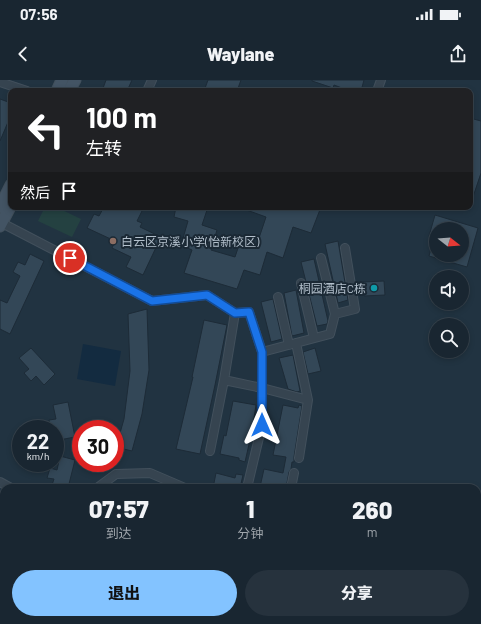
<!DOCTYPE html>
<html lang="zh">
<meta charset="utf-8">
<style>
body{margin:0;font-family:Barlow,"Noto Sans SC",sans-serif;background:#26323d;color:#f1f3f6;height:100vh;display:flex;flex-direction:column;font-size:15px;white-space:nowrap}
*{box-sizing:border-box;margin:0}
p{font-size:13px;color:#9fa5ab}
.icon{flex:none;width:22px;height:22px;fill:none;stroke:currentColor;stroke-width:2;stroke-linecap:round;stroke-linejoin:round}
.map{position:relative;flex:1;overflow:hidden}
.panel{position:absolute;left:0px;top:404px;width:481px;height:140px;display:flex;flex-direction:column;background:#192631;border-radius:12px 12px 0 0;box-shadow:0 2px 6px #0003,0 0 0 1px #37434d}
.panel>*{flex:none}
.top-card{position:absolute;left:8px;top:8px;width:465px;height:122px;border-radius:8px;box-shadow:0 2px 6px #0003,0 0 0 1px #37434d;background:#202124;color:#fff;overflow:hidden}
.needle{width:26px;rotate:107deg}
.controls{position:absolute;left:429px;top:142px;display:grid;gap:8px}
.controls a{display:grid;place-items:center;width:40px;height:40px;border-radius:50%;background:#192631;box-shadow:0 2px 6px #0003,0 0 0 1px #37434d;font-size:20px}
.speed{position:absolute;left:12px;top:340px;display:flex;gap:8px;font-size:20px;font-weight:700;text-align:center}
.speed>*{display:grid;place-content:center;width:52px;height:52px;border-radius:50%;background:#192631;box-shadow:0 2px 6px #0003,0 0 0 1px #37434d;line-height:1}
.speed small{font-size:10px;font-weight:400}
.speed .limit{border:6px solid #d22;background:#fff;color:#111}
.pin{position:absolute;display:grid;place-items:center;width:34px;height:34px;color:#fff;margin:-17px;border:2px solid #fff;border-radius:50%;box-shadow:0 1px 4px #0007}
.me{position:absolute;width:44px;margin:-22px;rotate:0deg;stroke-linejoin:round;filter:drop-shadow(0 0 3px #0008)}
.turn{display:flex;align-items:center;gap:14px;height:84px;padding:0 12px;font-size:18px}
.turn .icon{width:52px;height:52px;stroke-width:2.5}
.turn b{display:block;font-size:28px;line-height:34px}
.then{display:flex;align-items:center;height:38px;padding:0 12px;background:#0003;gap:8px;font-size:15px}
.eta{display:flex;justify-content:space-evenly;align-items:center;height:68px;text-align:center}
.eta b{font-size:24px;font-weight:800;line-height:28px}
.button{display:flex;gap:8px;margin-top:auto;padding:8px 12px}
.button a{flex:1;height:46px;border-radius:24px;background:#83c3ff;color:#111;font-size:16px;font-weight:800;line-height:46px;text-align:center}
.button a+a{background:#26323d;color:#f1f3f6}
.status{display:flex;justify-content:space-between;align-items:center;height:28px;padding:0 20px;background:#192631;direction:ltr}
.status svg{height:11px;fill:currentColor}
header{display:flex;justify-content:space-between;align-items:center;height:52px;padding:0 12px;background:#192631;font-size:18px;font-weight:800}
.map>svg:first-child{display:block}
</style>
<div class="status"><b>07:56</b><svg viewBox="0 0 49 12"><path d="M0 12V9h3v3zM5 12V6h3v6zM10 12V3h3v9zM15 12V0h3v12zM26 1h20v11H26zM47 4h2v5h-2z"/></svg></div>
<header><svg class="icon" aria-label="back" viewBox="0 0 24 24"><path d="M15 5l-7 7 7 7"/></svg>Waylane<svg class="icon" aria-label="share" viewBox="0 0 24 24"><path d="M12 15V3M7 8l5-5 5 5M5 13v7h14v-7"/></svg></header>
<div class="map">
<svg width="481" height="544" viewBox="0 0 481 544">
<rect width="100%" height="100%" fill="#213341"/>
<!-- green -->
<path fill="#244141" d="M45,127h11l25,12 -9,18 -34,-16z"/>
<!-- water -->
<path fill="#132b40" d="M83,264l38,7 -6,35 -38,-7z"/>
<!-- building -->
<path fill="#334757" stroke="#1d2b37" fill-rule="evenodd" d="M106,0h26l-5,11h-25z
M208,0h33l-4,11h-33z
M312,0h52l-3,11h-17l-2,-3 -8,-3 -1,3 -21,-7z
M0,19l11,4v12l-11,26z
M470,38l11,3v52l-10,30h-1z
M104,127h18l6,3 1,-3h15l-7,14 5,2 -2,4 21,10 -18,38 -17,-8 5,-10 -19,-9 3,-7 -28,-13 7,-14 5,2z
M176,127h32l-6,18 15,5 -6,20 24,7 6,-18 16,5 9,-27 -25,-9v-1h80l-10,26 -18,-6 -10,31 -16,-6 -7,23 -16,-5 -7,19 -53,-16 8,-23 -11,-5 7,-24 -14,-4z
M435,135l43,13 -11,39 -38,-11 5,-18 -5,-2zM436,149h26v26h-26z
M338,161l10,59 -10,3 -13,-59z
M30,174l14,7 -34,73 -10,-5v-29l7,3 13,-27 -7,-4 5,-10 7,3z
M314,179l14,62 -1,3 -10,2 -16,-64z
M384,201l1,14 -21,1 -1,-14z
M296,210l8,43 -12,3 -8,-43z
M273,219l9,40 -11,3 -10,-40z
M147,229l2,61 -7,44 -10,37 -16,-4 8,-28 6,-48 -2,-57z
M204,240l23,5 -12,60 -15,69 -24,-5 17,-72h-1z
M31,268l24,26 -11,11 -8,-9 -5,5 -7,-8 5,-4 -10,-11z
M315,268l6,23 -13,3 -5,-22z
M293,275l7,36 -3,1 -9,-3 -9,-31z
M233,321l23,4 -4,26 -7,31 -6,-2v-2l-19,-4 4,-19 2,1z
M68,322l7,35 -16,3 -2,-11h-7l-1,-9 7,-1 -3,-14z
M283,325l15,3 1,-3 3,1 -8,51v5h-2l-1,7 -2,3 -3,16 -26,-1 4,-18 19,4 3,-16 -13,-2z
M60,376l15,4 -7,28h-17l3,-9 -7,-1 3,-10 7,2z
M216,393l19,5 1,-4 7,1 -3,13h-27z"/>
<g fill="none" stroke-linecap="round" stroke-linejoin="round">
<defs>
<path id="street" d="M0,2l27,9
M147,11l5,-11
M377,11l4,-11
M0,142l152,79 55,-6 28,18 14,-1 13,40v73l-15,63
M321,178l14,56
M301,203l13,55
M278,217l11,48
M235,233l-11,67 38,8 46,12 -12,-57
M262,272l68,-18 5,-20 20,-5 -10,-61
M210,371l14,-71
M299,378l9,-58
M0,402l11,6
M97,408l19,-14 34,-1 35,15
M291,408l3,-15
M0,422l4,2
M410,540l11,4
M52,544l2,-4"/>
<path id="secondary" d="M57,11l5,-11
M69,11l6,-11
M0,127l11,-22
M0,146l11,-21"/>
</defs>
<!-- street casing -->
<use href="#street" stroke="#42505c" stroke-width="10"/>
<!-- secondary casing -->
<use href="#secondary" stroke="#42505c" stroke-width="13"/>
<!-- street -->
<use href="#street" stroke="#364450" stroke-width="8"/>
<!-- secondary -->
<use href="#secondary" stroke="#435464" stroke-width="11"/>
</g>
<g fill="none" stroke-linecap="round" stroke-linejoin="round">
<defs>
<path id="route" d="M70,178l82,43 55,-6 28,18 14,-1 13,40v73"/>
</defs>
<!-- route casing -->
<use href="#route" stroke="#114b97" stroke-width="10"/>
<!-- route -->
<use href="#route" stroke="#1a73e8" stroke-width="7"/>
</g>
<!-- markers -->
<circle fill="#8d6e63" stroke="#1b2935" stroke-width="1.5" cx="113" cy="161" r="4"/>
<circle fill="#0f9aa8" stroke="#1b2935" stroke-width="1.5" cx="374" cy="208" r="4"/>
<g text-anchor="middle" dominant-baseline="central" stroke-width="4" stroke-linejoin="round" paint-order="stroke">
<!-- poi labels -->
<g font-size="12" fill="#b2bfcb" stroke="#1b2935" text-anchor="start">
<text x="121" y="161">白云区京溪小学(怡新校区)</text>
<text x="366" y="208" text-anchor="end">桐园酒店C栋</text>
</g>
</g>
</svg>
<div class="controls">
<a><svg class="needle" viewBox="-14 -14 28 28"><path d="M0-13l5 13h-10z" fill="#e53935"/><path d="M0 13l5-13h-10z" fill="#9fa5ab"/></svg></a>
<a><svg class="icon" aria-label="sound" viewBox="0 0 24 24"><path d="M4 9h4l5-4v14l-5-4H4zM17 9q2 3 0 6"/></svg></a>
<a><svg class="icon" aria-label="search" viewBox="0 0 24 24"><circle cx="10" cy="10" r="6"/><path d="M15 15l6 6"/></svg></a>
</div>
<div class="speed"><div>22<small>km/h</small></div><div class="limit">30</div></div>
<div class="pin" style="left:70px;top:178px;background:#d93025"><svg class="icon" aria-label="arrive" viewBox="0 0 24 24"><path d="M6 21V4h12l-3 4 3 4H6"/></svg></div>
<svg class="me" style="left:262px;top:345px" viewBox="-20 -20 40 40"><path d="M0-17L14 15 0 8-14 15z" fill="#1a73e8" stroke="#fff" stroke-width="4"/></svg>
<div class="top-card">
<div class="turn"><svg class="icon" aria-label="left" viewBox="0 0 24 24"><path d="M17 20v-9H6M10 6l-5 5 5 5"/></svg><div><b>100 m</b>左转</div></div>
<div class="then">然后<svg class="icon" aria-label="arrive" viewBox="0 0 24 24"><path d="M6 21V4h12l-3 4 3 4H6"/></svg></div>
</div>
<section class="panel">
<div class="eta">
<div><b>07:57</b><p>到达</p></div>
<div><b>1</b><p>分钟</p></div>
<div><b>260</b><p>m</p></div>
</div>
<div class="button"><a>退出</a><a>分享</a></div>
</section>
</div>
